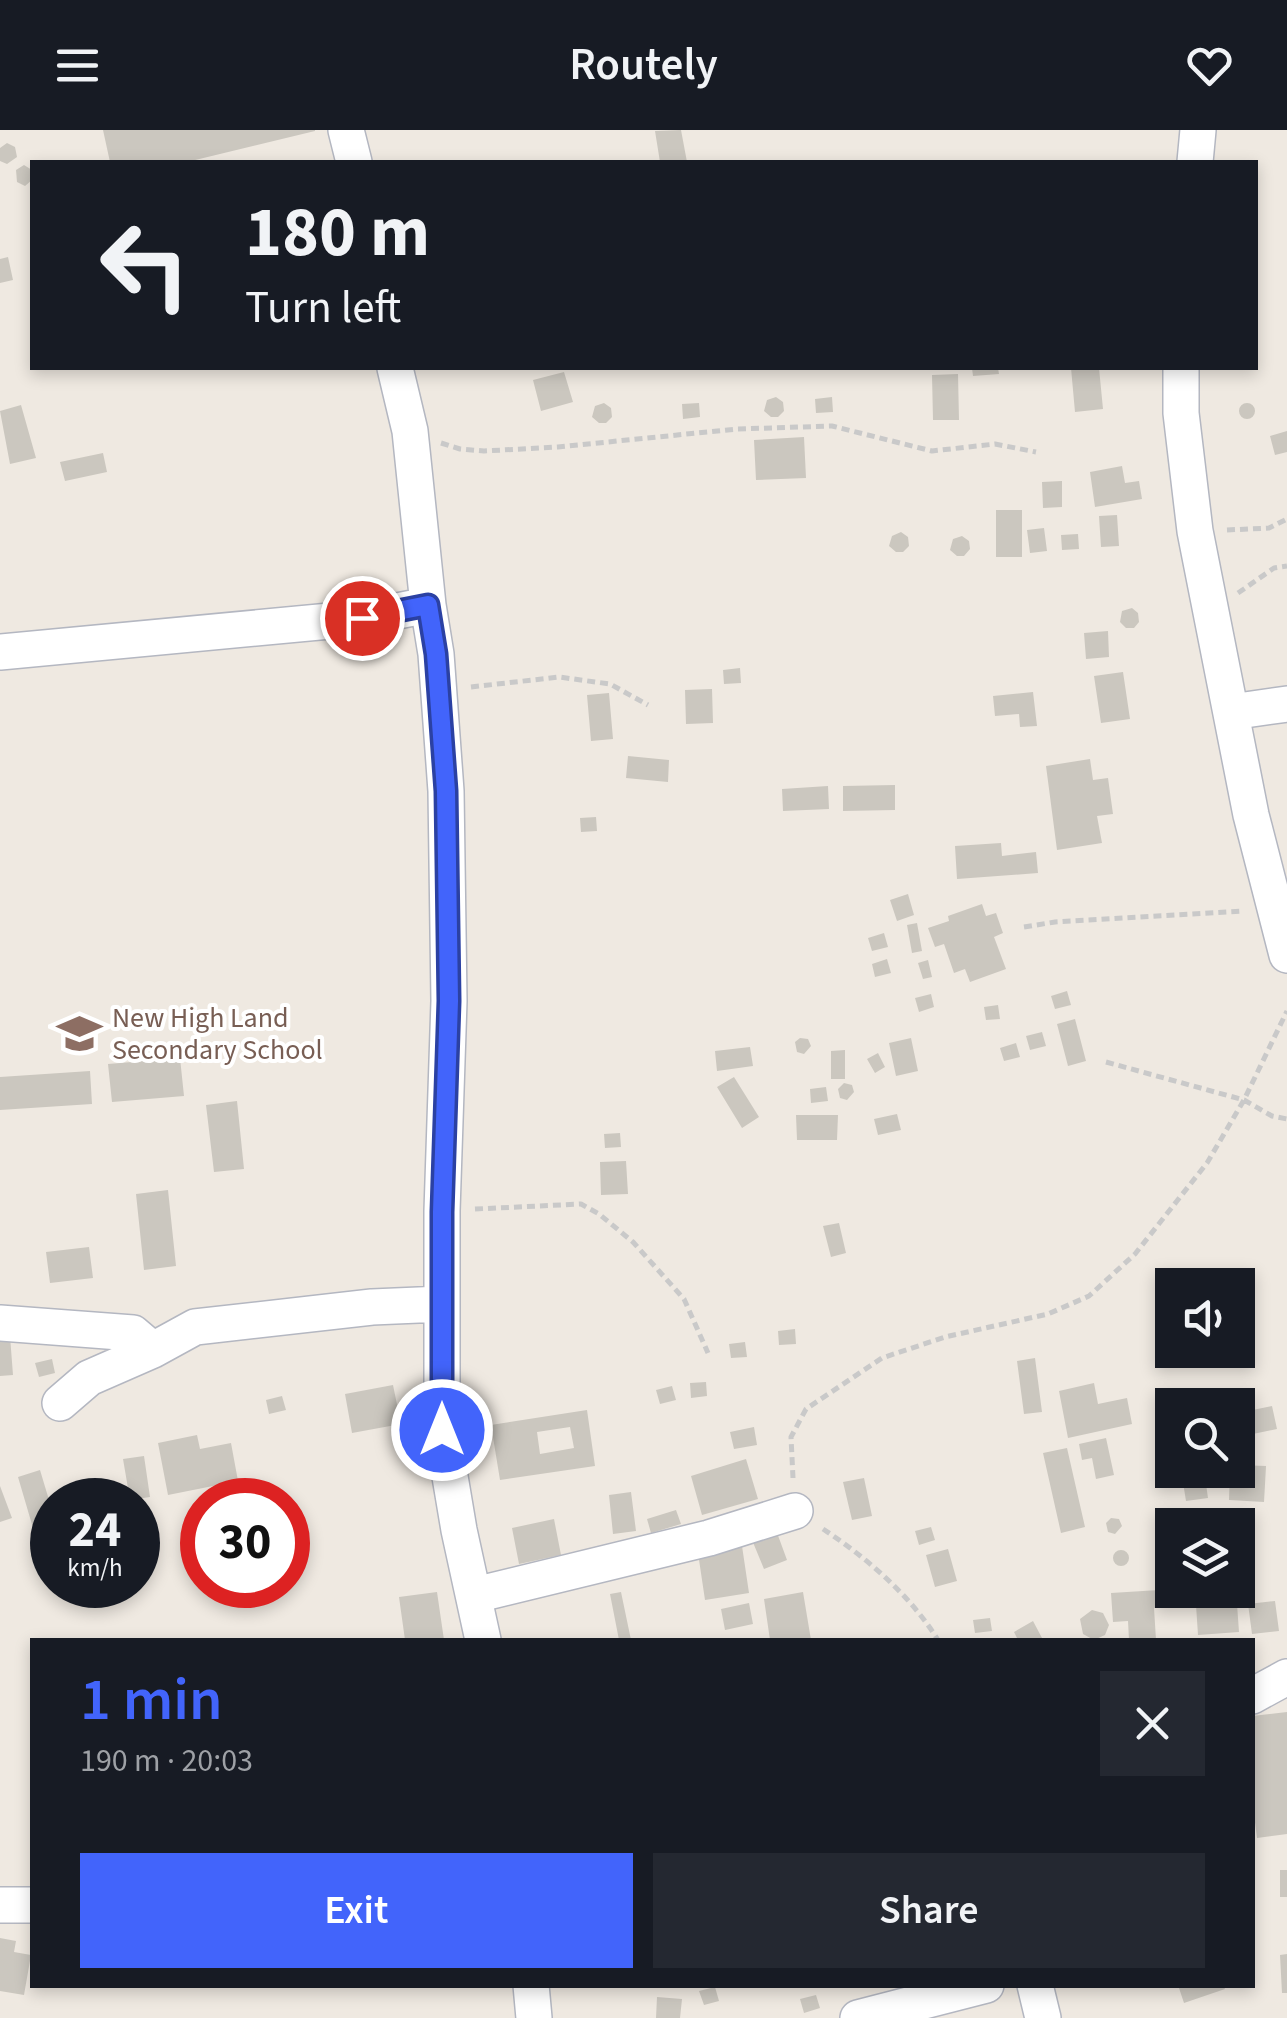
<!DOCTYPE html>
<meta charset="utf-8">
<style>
body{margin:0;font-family:"Source Sans 3",sans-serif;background:#242831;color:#f1f3f6;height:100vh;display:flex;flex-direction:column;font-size:38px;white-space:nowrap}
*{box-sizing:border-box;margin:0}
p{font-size:32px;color:#9ea1a6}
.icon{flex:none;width:55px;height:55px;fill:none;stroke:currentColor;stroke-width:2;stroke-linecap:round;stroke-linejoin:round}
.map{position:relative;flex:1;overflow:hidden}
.sheet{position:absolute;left:30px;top:1508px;width:1225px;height:350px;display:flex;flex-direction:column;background:#171b24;border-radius:0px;box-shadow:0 5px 15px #0003}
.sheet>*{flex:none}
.banner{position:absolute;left:30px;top:30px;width:1228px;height:210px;border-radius:0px;box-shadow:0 5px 15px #0003;background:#171b24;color:#f1f3f6;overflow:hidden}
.controls{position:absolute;left:1155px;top:1138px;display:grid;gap:20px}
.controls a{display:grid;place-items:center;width:100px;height:100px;border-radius:0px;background:#171b24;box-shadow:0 5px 15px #0003;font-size:50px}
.speed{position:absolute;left:30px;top:1348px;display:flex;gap:20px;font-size:50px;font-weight:700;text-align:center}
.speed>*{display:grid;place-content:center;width:130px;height:130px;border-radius:50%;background:#171b24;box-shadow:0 5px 15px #0003;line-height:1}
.speed small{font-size:25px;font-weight:400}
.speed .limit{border:15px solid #d22;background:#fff;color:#111}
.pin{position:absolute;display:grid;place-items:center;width:85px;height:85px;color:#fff;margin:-42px;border:5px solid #fff;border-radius:50%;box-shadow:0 2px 10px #0007}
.me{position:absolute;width:110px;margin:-55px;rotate:0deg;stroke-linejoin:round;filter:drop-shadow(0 0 8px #0008)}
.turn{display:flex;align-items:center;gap:35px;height:210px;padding:0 50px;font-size:45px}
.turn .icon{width:130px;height:130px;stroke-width:2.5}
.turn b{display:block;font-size:70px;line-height:85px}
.round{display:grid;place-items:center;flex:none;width:105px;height:105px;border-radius:0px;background:#242831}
.summary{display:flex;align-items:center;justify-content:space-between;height:170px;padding:0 50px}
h1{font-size:60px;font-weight:600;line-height:75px;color:#4264fb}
.primary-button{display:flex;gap:20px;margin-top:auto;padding:20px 50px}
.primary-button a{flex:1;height:115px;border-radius:0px;background:#4264fb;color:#fff;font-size:40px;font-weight:600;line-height:115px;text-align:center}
.primary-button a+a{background:#242831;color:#f1f3f6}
header{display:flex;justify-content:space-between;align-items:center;height:130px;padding:0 50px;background:#171b24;font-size:45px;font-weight:600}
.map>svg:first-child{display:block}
</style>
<header><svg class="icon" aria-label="menu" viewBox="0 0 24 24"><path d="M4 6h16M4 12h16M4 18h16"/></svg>Routely<svg class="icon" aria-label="heart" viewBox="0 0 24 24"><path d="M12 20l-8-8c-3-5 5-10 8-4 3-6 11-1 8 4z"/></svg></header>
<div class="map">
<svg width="1287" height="1888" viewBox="0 0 1287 1888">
<rect width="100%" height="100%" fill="#efe9e1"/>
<!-- building -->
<path fill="#cbc7bf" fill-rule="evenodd" d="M103,0h212v1l-128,31h-77z
M681,0l6,32h-27l-5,-31z
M7,13l8,4 2,10 -10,7 -7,-3v-13z
M24,35l8,5v10l-7,6 -8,-4 -1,-12z
M8,127l5,23 -13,3v-24z
M972,238h26l1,6 -26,2z
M1071,238h28l4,41 -28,3z
M564,242l9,30 -32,9 -8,-31z
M958,244l1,46h-26l-1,-45z
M776,267l7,5 1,9 -6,6h-7l-7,-6 3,-11z
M832,267l1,15 -17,1 -1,-14z
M1239 281a8 8 0 1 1 16 0a8 8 0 1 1-16 0Z
M604,273l7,5 1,9 -6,6h-7l-7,-6 3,-11z
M699,273l1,14 -17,2 -1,-15z
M21,275l15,53 -26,6 -10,-53z
M1287,301v21l-12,3 -5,-19z
M804,307l2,41 -50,2 -2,-40z
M103,323l4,19 -42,9 -5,-19z
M1122,336l3,17 14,-2 3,18 -47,8 -5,-35z
M1062,351v26l-19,1 -1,-26z
M996,380h26v47h-26z
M1117,385l2,31 -18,1 -2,-31z
M1044,398l3,23 -17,2 -3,-23z
M901,402l7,5 1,9 -6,6h-7l-7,-6 3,-10z
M1078,404l1,15 -17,1 -1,-15z
M962,406l7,5 1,8 -6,7h-7l-7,-6 3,-11z
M1132,478l6,5 1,9 -5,6h-8l-6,-6 2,-11z
M1108,501l1,26 -23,2 -2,-26z
M740,538l1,15 -17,1 -1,-14z
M1123,542l7,47 -29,4 -7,-47z
M712,559l1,34 -27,1 -1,-34z
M1033,562l4,34 -17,1 -1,-13 -24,2 -2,-20z
M609,563l4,46 -22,2 -4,-46z
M628,626l41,4 -1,22 -42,-4z
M1090,629l3,21 15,-2 5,36 -16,2 5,27 -45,7 -11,-84z
M895,655v25l-52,1v-25z
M828,656l1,23 -46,2 -1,-22z
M596,687l1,14 -16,1 -1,-14z
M1001,713l1,13 34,-4 2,21 -81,6 -2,-33z
M908,764l6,21 -17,6 -7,-21z
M982,774l4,12 10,-3 7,20 -9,4 12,32 -36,13 -5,-13 -11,4 -10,-29 -9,3 -7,-19 21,-7 -1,-5z
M917,793l5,28 -10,2 -5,-28z
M884,803l4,14 -16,4 -4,-13z
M887,829l4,14 -16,4 -3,-13z
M928,830l4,17 -9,2 -5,-16z
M1067,861l4,14 -16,4 -4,-13z
M931,864l3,13 -15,5 -4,-14z
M998,875l2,14 -14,1 -2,-13z
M1075,889l11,42 -18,5 -11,-42z
M1042,902l4,14 -16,4 -4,-14z
M800,908l8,1 3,7 -7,8 -7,-2 -2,-10z
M911,908l7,33 -22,5 -7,-33z
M1016,913l4,14 -16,4 -4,-13z
M750,917l3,19 -36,5 -2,-20z
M845,920v29h-14v-28z
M878,923l7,14 -10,6 -8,-14z
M180,928l4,38 -72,6 -4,-38z
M90,941l2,33 -92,6v-33z
M734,947l25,40 -17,11 -25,-41z
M844,953l8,2 2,7 -7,8 -7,-2 -2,-9z
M826,957l2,14 -17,2 -1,-14z
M237,971l7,68 -30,3 -8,-67z
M897,984l4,16 -23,5 -4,-16z
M796,985h42l-1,25h-40z
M620,1003l1,14 -16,1 -1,-14z
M626,1031l2,33 -27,1 -1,-33z
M168,1060l8,76 -32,4 -8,-76z
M839,1093l7,30 -15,4 -8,-31z
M89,1117l4,31 -43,5 -4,-31z
M795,1199l1,15 -17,1 -1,-14z
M0,1206h10l3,39 -13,1z
M745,1212l2,15 -16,1 -2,-14z
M1035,1228l7,54 -18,2 -7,-53z
M52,1229l3,14 -16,4 -4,-14z
M706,1252l1,14 -16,2 -1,-15z
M1094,1253l4,21 29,-6 5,26 -64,14 -9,-47z
M393,1255l8,39 -49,9 -7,-39z
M672,1256l4,14 -16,4 -4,-14z
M282,1266l4,14 -17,4 -3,-14z
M1272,1276l5,23 -29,6 -5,-23z
M587,1280l8,56 -95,14 -9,-55zM570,1297l4,21 -34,6 -3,-22z
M754,1297l3,18 -23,4 -4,-17z
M197,1305l3,14 31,-6 7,38 -70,14 -10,-52z
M1106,1308l8,37 -18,4 -4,-21 -10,2 -3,-16z
M1067,1318l18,79 -24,6 -18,-80z
M144,1326l6,41 -20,3 -7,-41z
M746,1329l12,40 -56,16 -11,-39z
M1238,1335l28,1 -2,36 -35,-2 1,-30h8z
M40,1340l12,40v31l-14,4 -20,-68z
M1181,1340h23l4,28 -22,3z
M864,1348l8,38 -20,4 -9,-38z
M0,1356l12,32 -12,4z
M631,1362l5,39 -23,3 -4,-39z
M1205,1378l3,17h-20l-2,-14z
M676,1380l5,14 -30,9 -4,-14z
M1111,1388l8,1 3,7 -7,8 -7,-2 -2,-9z
M554,1389l7,36 -42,9 -7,-36z
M1247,1391l5,38 -14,2v-38z
M931,1397l4,13 -16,5 -4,-14z
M776,1400l11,30 -23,9 -12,-29z
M742,1416l7,47 -44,7 -7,-47z
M948,1419l9,32 -22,6 -9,-32z
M1113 1428a8 8 0 1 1 16 0a8 8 0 1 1-16 0Z
M1159,1460l1,17 -6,1 2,32h-27l-1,-19 -15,1 -2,-29z
M1195,1460h41l3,42 -41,3z
M437,1462l7,48h-39l-6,-43z
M621,1462l10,48h-12l-9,-46z
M803,1462l8,48h-41l-6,-41z
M1275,1471l4,30 -27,3 -4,-30z
M749,1473l4,21 -28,6 -4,-21z
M1092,1480l11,3 6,12 -4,10 -11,5 -11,-6 -3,-15z
M990,1488l2,13 -17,2 -2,-13z
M1033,1491l9,17 -24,2 -4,-8z
M1287,1582v122l-30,4 -5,-39v-83z
M1280,1740h7v27h-7z
M0,1808l16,3 -2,11 17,3 -7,40 -24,-4z
M1287,1824v39h-5l-2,-38z
M1178,1855h45l2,4 -41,14z
M715,1857l4,14 -15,4 -5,-14z
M816,1865l4,13 -16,5 -4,-14z
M657,1867l25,2 -2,19h-24z"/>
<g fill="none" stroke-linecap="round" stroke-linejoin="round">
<defs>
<path id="minor" d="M346,0l8,32
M1195,32l3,-32
M395,238l15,63 18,174 8,49 10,137 3,210 -7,210v218l17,101 24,110
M1181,238v45l14,118 56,284 36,140
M0,522l362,-34 66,-13
M1231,582l56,-8
M0,1193l133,10 20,17
M60,1273l29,-25 64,-28 42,-23 177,-20 70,-3
M475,1465l234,-57 86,-27
M1252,1566l35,-19
M0,1775h32
M531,1855l3,33
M1035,1855l8,33
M858,1888l128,-33"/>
</defs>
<!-- minor casing -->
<use href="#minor" stroke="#b4b7c1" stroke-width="38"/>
<!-- path -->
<path stroke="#c9c9c9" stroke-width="5" stroke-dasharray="8 5" stroke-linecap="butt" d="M441,313l19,6 24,2 74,-4 179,-18 95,-3 100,25 63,-7 41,8
M1227,400l42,-2 18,-9
M1238,463l36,-25 13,-2
M471,557l88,-10 51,7 38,21
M1024,797l31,-5 187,-11
M1106,932l138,38 28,16 15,3
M475,1079l106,-5 18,10 34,28 51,57 24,54
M793,1348l-2,-41 15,-28 76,-51 63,-21 103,-23 41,-18 46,-42 72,-91 37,-63 43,-89
M823,1399c44,29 87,66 115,111"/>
<!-- minor -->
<use href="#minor" stroke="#fff" stroke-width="35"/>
</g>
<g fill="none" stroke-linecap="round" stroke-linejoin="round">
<defs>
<path id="route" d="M362,488l66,-13 8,49 10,137 3,210 -7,211v218"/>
</defs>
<!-- route casing -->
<use href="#route" stroke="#2b41a3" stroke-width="25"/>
<!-- route -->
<use href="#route" stroke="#4264fb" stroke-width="18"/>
</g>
<!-- icons -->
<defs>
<symbol id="school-bare" viewBox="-9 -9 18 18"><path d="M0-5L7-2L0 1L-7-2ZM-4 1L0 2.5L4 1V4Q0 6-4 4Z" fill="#8d6e63" stroke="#fff" stroke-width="2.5" paint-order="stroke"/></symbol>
</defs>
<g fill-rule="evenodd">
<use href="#school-bare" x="48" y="872" width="63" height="63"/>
</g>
<g text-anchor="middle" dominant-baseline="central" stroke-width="8" stroke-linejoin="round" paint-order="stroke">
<!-- education labels -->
<g font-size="28" fill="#785e54" stroke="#fff" text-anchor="start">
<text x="112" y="888">New High Land<tspan x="112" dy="32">Secondary School</tspan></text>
</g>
</g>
</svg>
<div class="controls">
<a><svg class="icon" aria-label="sound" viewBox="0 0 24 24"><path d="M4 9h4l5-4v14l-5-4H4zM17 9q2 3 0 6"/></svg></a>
<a><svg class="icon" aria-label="search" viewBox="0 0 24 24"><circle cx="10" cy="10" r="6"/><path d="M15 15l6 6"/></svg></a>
<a><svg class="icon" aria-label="layers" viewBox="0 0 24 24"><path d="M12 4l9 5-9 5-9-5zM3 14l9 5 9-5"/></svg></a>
</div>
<div class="speed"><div>24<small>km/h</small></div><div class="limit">30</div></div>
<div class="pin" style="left:362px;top:488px;background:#d93025"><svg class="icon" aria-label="arrive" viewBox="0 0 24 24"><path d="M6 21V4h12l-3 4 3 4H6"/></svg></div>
<svg class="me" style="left:442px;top:1300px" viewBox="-20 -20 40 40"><circle r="17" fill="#4264fb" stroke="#fff" stroke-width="3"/><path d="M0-11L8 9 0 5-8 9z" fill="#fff"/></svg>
<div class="banner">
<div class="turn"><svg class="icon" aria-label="left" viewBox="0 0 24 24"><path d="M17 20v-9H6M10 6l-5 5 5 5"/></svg><div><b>180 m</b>Turn left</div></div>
</div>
<section class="sheet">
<div class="summary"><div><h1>1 min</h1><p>190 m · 20:03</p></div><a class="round"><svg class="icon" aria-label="close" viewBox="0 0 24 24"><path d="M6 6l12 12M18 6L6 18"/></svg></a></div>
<div class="primary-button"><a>Exit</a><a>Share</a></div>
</section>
</div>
